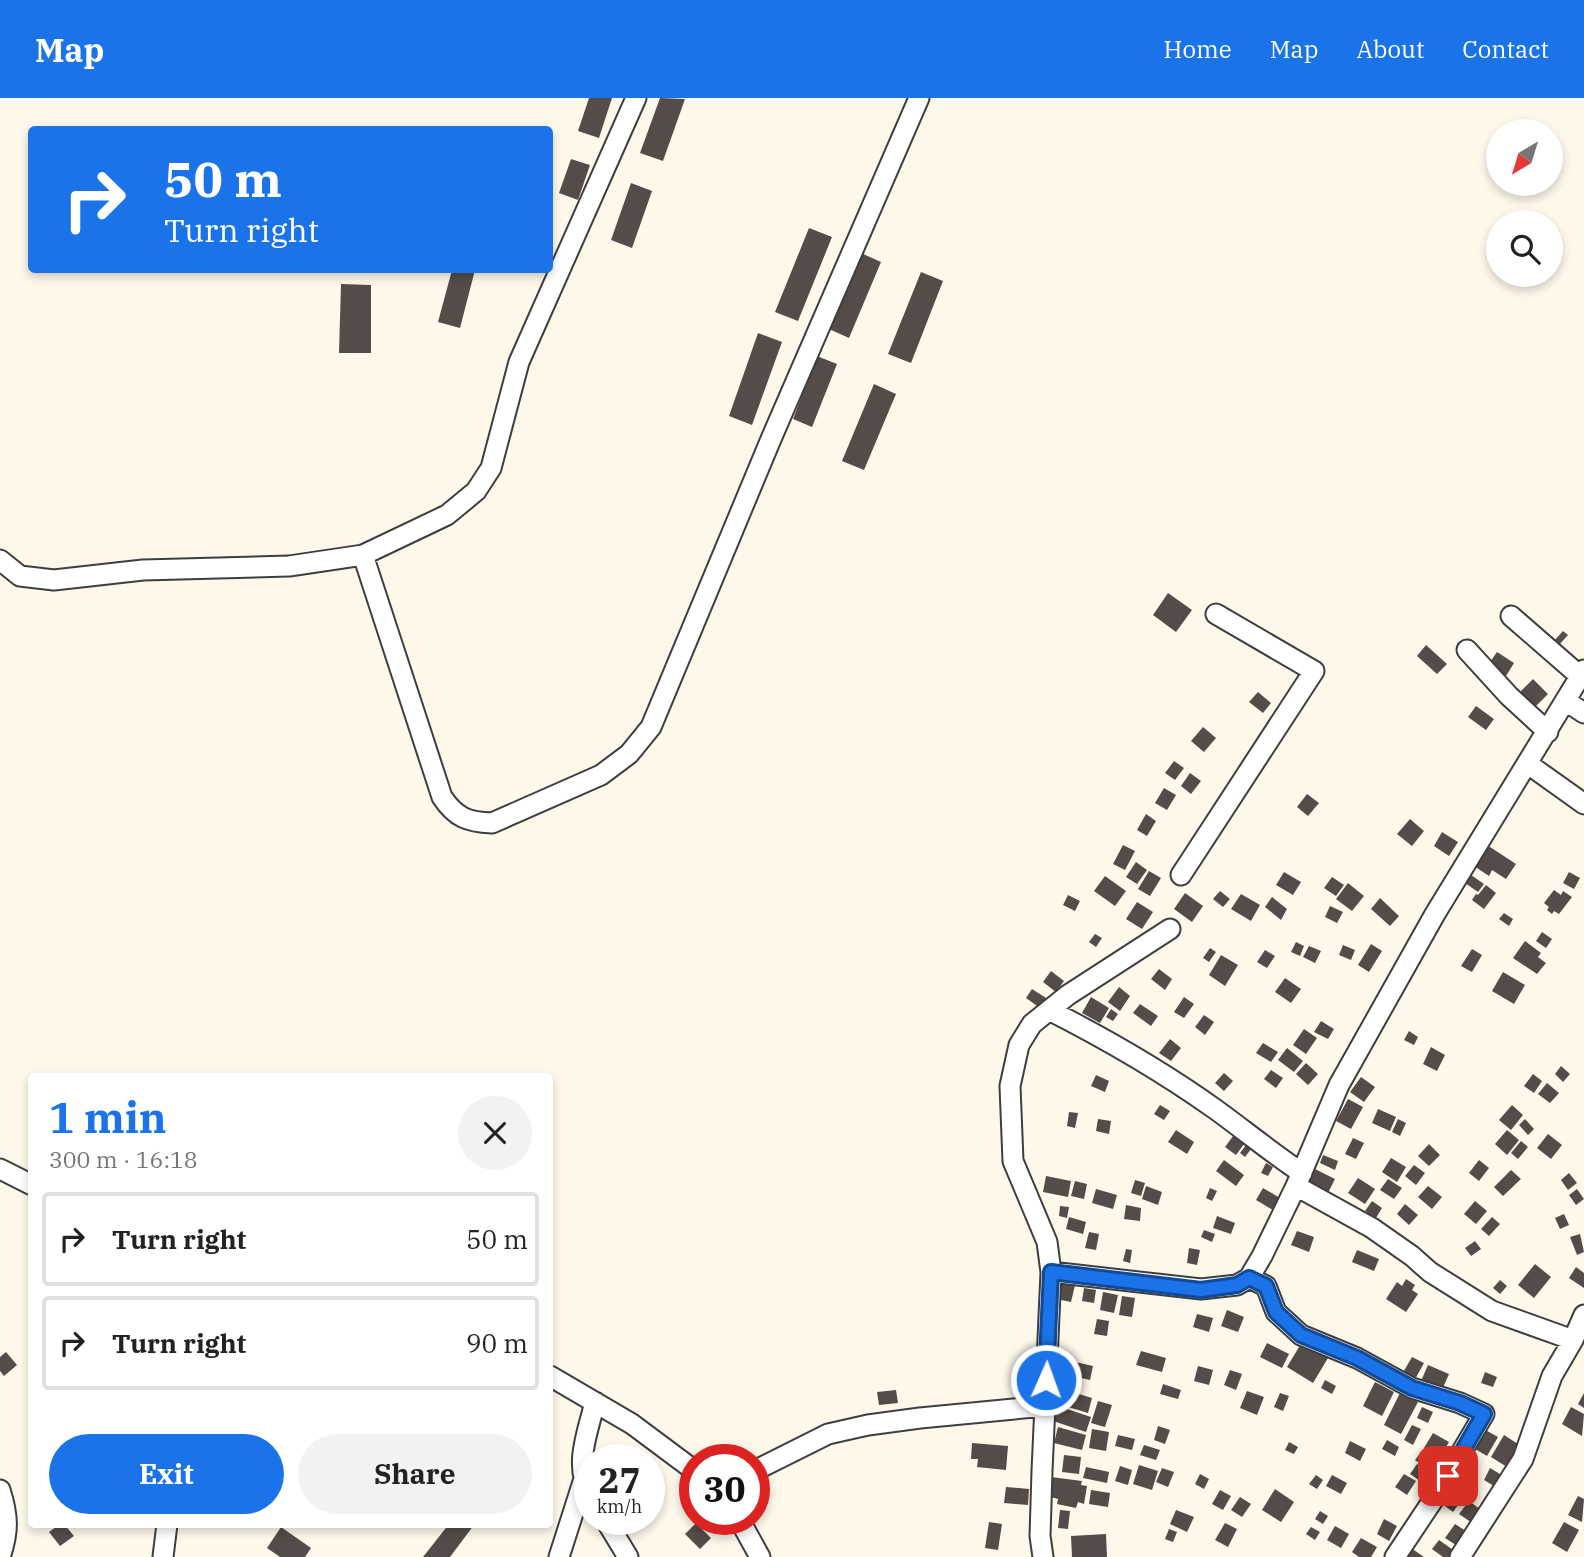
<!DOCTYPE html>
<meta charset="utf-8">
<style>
body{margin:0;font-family:"IBM Plex Serif",serif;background:#f2f2f2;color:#222;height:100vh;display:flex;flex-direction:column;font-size:26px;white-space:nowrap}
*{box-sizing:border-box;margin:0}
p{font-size:23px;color:#767676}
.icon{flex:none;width:38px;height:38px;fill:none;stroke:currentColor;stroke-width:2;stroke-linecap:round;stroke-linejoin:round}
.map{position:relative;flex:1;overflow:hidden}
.drawer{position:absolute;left:28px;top:975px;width:525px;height:455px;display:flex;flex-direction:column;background:#fff;border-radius:7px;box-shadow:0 4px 10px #0003}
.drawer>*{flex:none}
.top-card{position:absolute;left:28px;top:28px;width:525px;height:147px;border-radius:7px;box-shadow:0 4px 10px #0003;background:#1a73e8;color:#fff;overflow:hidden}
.needle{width:46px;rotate:218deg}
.controls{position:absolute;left:1486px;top:21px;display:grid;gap:14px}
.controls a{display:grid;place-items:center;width:77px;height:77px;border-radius:50%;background:#fff;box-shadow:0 4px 10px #0003;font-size:35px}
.speed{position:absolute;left:574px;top:1346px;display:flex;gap:14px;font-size:35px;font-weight:700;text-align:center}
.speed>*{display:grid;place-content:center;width:91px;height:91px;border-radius:50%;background:#fff;box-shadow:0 4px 10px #0003;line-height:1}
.speed small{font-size:18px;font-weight:400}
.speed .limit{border:10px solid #d22;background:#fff;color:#111}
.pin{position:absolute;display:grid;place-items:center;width:60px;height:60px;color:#fff;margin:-30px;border-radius:14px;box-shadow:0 4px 10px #0006}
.me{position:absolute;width:77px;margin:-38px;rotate:2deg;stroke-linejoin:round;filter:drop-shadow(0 0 5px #0008)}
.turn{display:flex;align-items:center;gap:24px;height:147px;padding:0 21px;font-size:32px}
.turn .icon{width:91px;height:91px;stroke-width:2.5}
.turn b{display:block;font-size:49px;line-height:60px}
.round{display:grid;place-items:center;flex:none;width:74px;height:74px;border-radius:37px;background:#f2f2f2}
.headline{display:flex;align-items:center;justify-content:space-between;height:119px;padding:0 21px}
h1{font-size:42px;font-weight:700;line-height:52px;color:#1a73e8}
.primary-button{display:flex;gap:14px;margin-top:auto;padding:14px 21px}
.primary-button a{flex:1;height:80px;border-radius:42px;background:#1a73e8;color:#fff;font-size:28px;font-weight:700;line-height:80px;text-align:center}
.primary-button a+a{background:#f2f2f2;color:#222}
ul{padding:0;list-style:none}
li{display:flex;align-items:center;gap:21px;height:94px;margin:0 14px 10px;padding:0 7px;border:4px solid #e0e0e0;border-radius:7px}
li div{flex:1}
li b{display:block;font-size:26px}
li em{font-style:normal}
header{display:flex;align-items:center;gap:42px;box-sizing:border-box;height:98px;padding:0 35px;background:#1a73e8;color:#fff}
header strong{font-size:33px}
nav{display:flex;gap:38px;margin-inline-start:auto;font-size:24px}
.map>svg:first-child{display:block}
</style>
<header>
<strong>Map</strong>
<nav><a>Home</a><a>Map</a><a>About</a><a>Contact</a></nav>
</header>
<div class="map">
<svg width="1584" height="1459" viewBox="0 0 1584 1459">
<rect width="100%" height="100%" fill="#fef8eb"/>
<!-- building -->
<path fill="#534c49" d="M589,0h23l-13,40 -21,-7z
M660,0l25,1 -22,62 -23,-8z
M571,61l19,6 -12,35 -19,-7z
M631,85l21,8 -20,57 -21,-8z
M809,130l23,9 -34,84 -23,-9z
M861,155l20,9 -32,76 -20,-9z
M452,172h23l-15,58 -22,-6z
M921,174l22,9 -32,82 -23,-9z
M341,186l30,1v68h-32z
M758,235l24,9 -30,83 -23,-9z
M817,258l20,8 -25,63 -19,-8z
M874,286l22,10 -32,76 -22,-9z
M1168,495l24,17 -16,22 -23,-17z
M1563,533l5,4 -9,10 -5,-4z
M1426,547l21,19 -10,10 -20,-18z
M1497,554l17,11 -8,13 -18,-11z
M1533,581l15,15 -14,14 -15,-15z
M1258,594l13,11 -8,10 -14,-11z
M1476,608l18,13 -8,11 -18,-13z
M1203,629l13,11 -12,14 -13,-11z
M1174,663l10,7 -9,12 -10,-7z
M1190,675l11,8 -10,13 -10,-8z
M1164,690l12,7 -9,15 -12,-7z
M1307,696l12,9 -11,13 -11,-9z
M1146,716l10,7 -9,15 -10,-6z
M1410,721l14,12 -12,15 -15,-12z
M1442,734l16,10 -9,14 -15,-10z
M1123,747l12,6 -10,19 -12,-6z
M1487,747l29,19 -10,15 -14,-9 -3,6 -15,-10z
M1136,764l11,8 -10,14 -11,-7z
M1149,773l12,7 -11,18 -12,-7z
M1284,774l17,10 -8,13 -17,-10z
M1569,774l11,6 -6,11 -11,-6z
M1471,777l13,9 -6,8 -13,-9z
M1105,778l21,15 -11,15 -21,-15z
M1332,779l12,8 -8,11 -12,-8z
M1348,785l16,13 -12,15 -16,-12z
M1486,787l10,8 -12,16 -12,-9 4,-6 2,1z
M1554,792l7,5 2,-4 9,6 -13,17 -5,-3 -2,3 -5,-4 2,-3 -5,-4z
M1220,793l10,8 -7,8 -10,-8z
M1185,795l18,13 -11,16 -18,-13z
M1241,796l19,11 -9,16 -20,-12z
M1068,797l12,6 -5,10 -12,-6z
M1272,799l15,12 -6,11 -16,-13z
M1380,800l19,18 -9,10 -19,-17z
M1137,804l16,10 -11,17 -16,-10z
M1330,808l13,6 -6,11 -12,-6z
M1504,815l9,6 -4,7 -10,-7z
M1542,834l10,7 -6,9 -10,-7z
M1095,836l7,4 -6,9 -7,-5z
M1525,843l16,12 -3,4 8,6 -9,11 -24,-16z
M1296,844l8,4 -4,10 -9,-4z
M1371,846l11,7 -13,21 -11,-7z
M1343,847l12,5 -4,10 -12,-5z
M1309,848l12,5 -6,12 -12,-6z
M1210,850l6,4 -7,10 -6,-4z
M1472,851l10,6 -10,17 -11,-6z
M1265,852l10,6 -8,12 -10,-6z
M1221,857l17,10 -13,21 -16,-11z
M1159,871l13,10 -7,11 -14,-11z
M1051,873l13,10 -8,11 -13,-10z
M1503,874l22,13 -11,19 -22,-13z
M1285,880l16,11 -10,14 -16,-11z
M1119,889l11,9 -10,15 -12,-9z
M1032,891l14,9 -6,10 -14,-10z
M1091,899l18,11 -9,15 -18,-10z
M1184,899l10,7 -10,14 -10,-6z
M1140,906l18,12 -7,10 -18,-13z
M1111,911l7,5 -5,7 -7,-4z
M1204,917l10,7 -9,13 -10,-8z
M1321,923l13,8 -6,10 -14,-7z
M1304,931l13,9 -11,16 -13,-9z
M1409,933l9,6 -4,8 -10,-5z
M1170,941l11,9 -10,13 -12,-8z
M1263,945l15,9 -7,10 -15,-9z
M1431,949l14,8 -8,16 -14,-7z
M1287,950l16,13 -9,11 -16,-12z
M1306,965l12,11 -10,11 -12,-11z
M1561,968l9,8 -7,8 -8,-8z
M1271,972l12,8 -7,10 -12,-9z
M1224,975l9,8 -9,10 -9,-8z
M1533,976l9,7 -8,12 -10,-7z
M1096,977l13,6 -4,11 -14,-6z
M1361,979l14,10 -11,15 -14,-10z
M1547,985l12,10 -9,10 -12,-9z
M1348,1001l15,8 -12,22 -15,-8z
M1160,1007l10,6 -6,9 -10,-6z
M1512,1007l11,10 -12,15 -12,-10z
M1378,1011l18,8 -6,14 -18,-8z
M1069,1014l9,1 -3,15 -8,-2z
M1098,1021l13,2 -2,13 -13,-3z
M1398,1021l8,4 -6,13 -8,-4z
M1525,1021l9,10 -6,6 -9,-10z
M1176,1032l18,12 -7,12 -19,-12z
M1507,1032l12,10 -12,15 -12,-11z
M1548,1036l14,11 -11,14 -14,-11z
M1233,1038l11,8 -8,11 -11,-8z
M1353,1040l11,5 -8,16 -11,-5z
M1521,1043l7,6 -10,12 -7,-6z
M1429,1046l11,11 -11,11 -11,-10z
M1246,1047l5,4 -6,8 -5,-4z
M1323,1057l15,6 -3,9 -15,-7z
M1391,1060l15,9 -9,15 -15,-10z
M1224,1062l20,15 -8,11 -20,-15z
M1479,1062l10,8 -10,13 -10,-8z
M1266,1065l7,4 -5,9 -7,-3z
M1414,1067l11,8 -9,12 -11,-9z
M1315,1071l20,10 -7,14 -20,-10z
M1511,1072l10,9 -18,17 -9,-9z
M1569,1075l8,10 -9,7 -7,-10z
M1046,1078l25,5 -3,16 -25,-5z
M1358,1080l17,11 -10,15 -17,-11z
M1388,1081l14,9 -8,11 -14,-9z
M1135,1082l10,3 -4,13 -10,-3z
M1075,1083l12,3 -3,15 -13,-3z
M1146,1088l16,6 -4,13 -16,-6z
M1428,1088l14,11 -10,12 -14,-12z
M1210,1090l7,3 -5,10 -6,-3z
M1263,1090l17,10 -7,12 -17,-10z
M1096,1091l21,6 -4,14 -21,-6z
M1577,1091l7,10 -8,6 -7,-10z
M1372,1103l10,7 -6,10 -11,-7z
M1475,1103l12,10 -11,13 -12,-10z
M1405,1106l13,11 -9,10 -12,-11z
M1126,1107l15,3 -1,13 -16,-2z
M1060,1108l9,1 -2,11 -8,-2z
M1564,1116l5,11 -9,4 -5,-11z
M1217,1118l18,7 -4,11 -18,-6z
M1069,1119l17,5 -3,12 -17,-5z
M1492,1119l8,7 -11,12 -8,-7z
M1204,1132l11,4 -3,8 -11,-5z
M1297,1133l17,6 -5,15 -18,-7z
M1089,1134l10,2 -3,16 -11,-2z
M1580,1136l4,18 -7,3 -7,-18z
M1475,1143l6,8 -10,7 -6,-8z
M1189,1150l11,2 -3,15 -10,-2z
M1126,1151l6,1 -2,13 -7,-2z
M1357,1152l22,9 -5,12 -22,-9z
M1535,1166l16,13 -17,21 -16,-13z
M1576,1169l8,6v15l-15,-10z
M1060,1180l16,3 -5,21 -15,-3z
M1406,1181l9,6 -3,5 6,4 -12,18 -20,-13 11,-17 5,4z
M1500,1182l7,6 -7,8 -7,-6z
M1084,1190l12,2 -2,13 -12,-2z
M1103,1194l15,3 -4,18 -14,-3z
M1122,1198l13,2 -3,19 -13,-2z
M1227,1212l17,7 -6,15 -17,-6z
M1197,1216l16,4 -4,14 -16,-5z
M1097,1221l12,2 -2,15 -13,-2z
M1302,1244l26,16 -15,25 -26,-16z
M1267,1245l22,11 -7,14 -22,-11z
M1141,1253l25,7 -4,14 -26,-7z
M6,1254l11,13 -13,11 -4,-5v-14z
M1412,1259l12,6 -11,20 -12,-7z
M1071,1263l22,5 -3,14 -22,-5z
M1428,1267l21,9 -7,16 -21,-9z
M1198,1268l15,4 -4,15 -15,-4z
M1230,1272l12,4 -6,16 -12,-5z
M1485,1274l12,5 -4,10 -12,-4z
M1325,1282l11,6 -4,8 -11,-6z
M1375,1284l19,10 -12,24 -19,-10z
M1163,1286l18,6 -3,9 -18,-5z
M1063,1291l29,9 -4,15 -30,-9z
M896,1292l2,13 -19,2 -2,-13z
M1247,1293l17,6 -7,18 -17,-7z
M1280,1295l9,3 -6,15 -9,-4z
M1400,1295l18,9 -17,32 -17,-9z
M1584,1295v15l-6,-4z
M1098,1303l14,4 -7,22 -14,-4z
M1058,1308l33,11 -5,15 -33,-11z
M1422,1309l11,5 -5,11 -11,-5z
M1571,1309l13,7 -2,22 -20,-12z
M1412,1327l9,4 -8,16 -9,-5z
M1158,1328l12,4 -5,14 -11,-4z
M1058,1329l28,8 -4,15 -28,-7z
M1480,1329l18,10 -11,19 -17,-10z
M1092,1331l17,3 -3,19 -17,-3z
M1433,1335l16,9 -9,15 -16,-9z
M1118,1337l17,4 -3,11 -17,-4z
M1504,1337l17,11 -14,21 -16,-10z
M1387,1342l12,7 -4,9 -13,-7z
M1350,1343l16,8 -6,12 -15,-8z
M1289,1344l9,5 -4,7 -9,-4z
M972,1345l36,3 -2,24 -29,-3 1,-8h-7z
M1144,1347l16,5 -4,10 -16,-5z
M1422,1353l16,11 -7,9 -16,-11z
M1064,1357l17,2 -2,17 -17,-2z
M1417,1366l16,10 -7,11 -16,-11z
M1139,1367l19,6 -6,19 -19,-6z
M1120,1368l12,4 -4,15 -13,-4z
M1086,1369l23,5 -2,11 -24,-5z
M1162,1370l12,4 -6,15 -12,-5z
M1490,1370l10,6 -6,12 -10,-6z
M1200,1376l9,5 -5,10 -9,-5z
M1404,1376l12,7 -9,14 -12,-8z
M1458,1376l12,8 -6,10 -12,-8z
M1316,1377l7,5 -6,9 -8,-5z
M1332,1377l15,8 -6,11 -15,-8z
M1051,1379l31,4 -1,4 6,1 -3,18 -6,-2 -2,6 -19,-4 1,-5 -11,-3z
M1006,1389l23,2 -1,16 -24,-2z
M1275,1391l19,13 -13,20 -19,-12z
M1091,1392l19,3 -2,14 -19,-3z
M1220,1392l11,6 -8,14 -11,-6z
M1446,1392l15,11 -8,11 -15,-11z
M1578,1398l6,3 -2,23 -14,-7z
M1240,1399l11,7 -9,13 -11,-7z
M1469,1403l15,11 -9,13 -16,-11z
M1060,1412l10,1 -2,18 -10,-1z
M1176,1412l18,7 -7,15 -17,-8z
M1320,1413l8,5 -5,8 -8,-5z
M1384,1421l13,7 -8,15 -12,-7z
M989,1424l13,2 -4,26 -13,-2z
M1564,1424l15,8 -12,22 -15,-9z
M696,1425l15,15 -11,11 -15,-15z
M1225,1425l12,6 -9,18 -13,-7z
M60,1426h4l10,12 -14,10 -11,-14z
M449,1426l25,1 -24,32h-27z
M1455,1426l14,9 -10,14 -14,-9z
M1335,1428l14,8 -8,14 -14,-8z
M281,1429l30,21 -6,9h-25l-13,-9z
M1311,1429l9,5 -5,8 -9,-6z
M1169,1431l8,3 -4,10 -8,-3z
M1106,1436l1,23h-35l-1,-21z
M1361,1440l16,9 -6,10h-12l-7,-5z
M1439,1442l17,12 -3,5h-10l-11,-8z
M1411,1450l13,9h-18z"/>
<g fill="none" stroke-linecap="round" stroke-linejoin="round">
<defs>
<path id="minor" d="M363,457l79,242c14,21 26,25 50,26l109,-48 28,-21 22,-27 120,-288 148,-341
M0,462l20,16 34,4 89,-10 146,-4 74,-11 84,-40 29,-24 15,-23 28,-106 117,-264
M1511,518l69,60
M1467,552l42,46 39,36
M1566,603l18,12
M1528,666l56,40
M1181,777l133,-204 -98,-57
M1049,912c57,29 114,62 166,99 29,21 57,44 87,64
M0,1071l32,16
M1296,1088l76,42 40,28 18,16 62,39 81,29
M1051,1174l150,17 36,-4 12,-7 13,-22 34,-70 43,-101 96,-171 149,-244
M1249,1180l17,8 10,26 25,23 56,23 55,30 48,15 24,11 -49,83 -40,60
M550,1278l82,48 63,47
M754,1373l74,-37 40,-9 52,-7 125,-12
M0,1392c8,25 9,41 0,67
M590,1397c-16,-31 -3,-60 5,-93
M605,1421l23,38
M739,1421l21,38
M163,1459l4,-33
M559,1459l24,-75
M1043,1459l-3,-21 2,-65 9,-199 -4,-30 -34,-81 -3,-75 9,-41 13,-21 36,-29 102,-66
M1460,1459l63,-98 29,-83 21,-36 11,-25"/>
</defs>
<!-- minor casing -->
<use href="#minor" stroke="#3e3e3e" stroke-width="23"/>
<!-- minor -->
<use href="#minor" stroke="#fff" stroke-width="19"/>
</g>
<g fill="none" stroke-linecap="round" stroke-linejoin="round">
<defs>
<path id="route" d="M1046,1282l5,-108 150,18 36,-5 12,-7 17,8 10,26 25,23 56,23 55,30 48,15 24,11 -36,62"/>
</defs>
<!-- route casing -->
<use href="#route" stroke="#114b97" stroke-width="18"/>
<!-- route -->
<use href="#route" stroke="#1a73e8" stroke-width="12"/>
</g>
</svg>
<div class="controls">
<a><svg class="needle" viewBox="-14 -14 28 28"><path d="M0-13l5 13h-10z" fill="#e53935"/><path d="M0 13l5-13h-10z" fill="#767676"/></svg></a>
<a><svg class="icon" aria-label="search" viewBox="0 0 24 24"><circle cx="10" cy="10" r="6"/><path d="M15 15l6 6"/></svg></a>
</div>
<div class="speed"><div>27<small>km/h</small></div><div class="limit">30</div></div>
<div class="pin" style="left:1448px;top:1378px;background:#d93025"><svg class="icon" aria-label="arrive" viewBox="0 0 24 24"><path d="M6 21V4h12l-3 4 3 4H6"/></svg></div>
<svg class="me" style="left:1046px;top:1282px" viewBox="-20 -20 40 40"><circle r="17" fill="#1a73e8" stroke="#fff" stroke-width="3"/><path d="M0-11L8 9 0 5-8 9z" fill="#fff"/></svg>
<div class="top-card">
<div class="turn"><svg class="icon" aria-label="right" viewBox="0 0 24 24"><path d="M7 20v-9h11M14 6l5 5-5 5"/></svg><div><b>50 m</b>Turn right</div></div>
</div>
<section class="drawer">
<div class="headline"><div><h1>1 min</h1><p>300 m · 16:18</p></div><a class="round"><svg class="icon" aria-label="close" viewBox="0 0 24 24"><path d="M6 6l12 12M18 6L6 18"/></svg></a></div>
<ul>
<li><svg class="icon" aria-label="right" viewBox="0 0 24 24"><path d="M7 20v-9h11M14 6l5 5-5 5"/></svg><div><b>Turn right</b></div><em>50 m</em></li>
<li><svg class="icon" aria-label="right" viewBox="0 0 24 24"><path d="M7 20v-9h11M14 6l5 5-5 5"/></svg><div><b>Turn right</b></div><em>90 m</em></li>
</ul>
<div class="primary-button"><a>Exit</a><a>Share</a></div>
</section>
</div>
